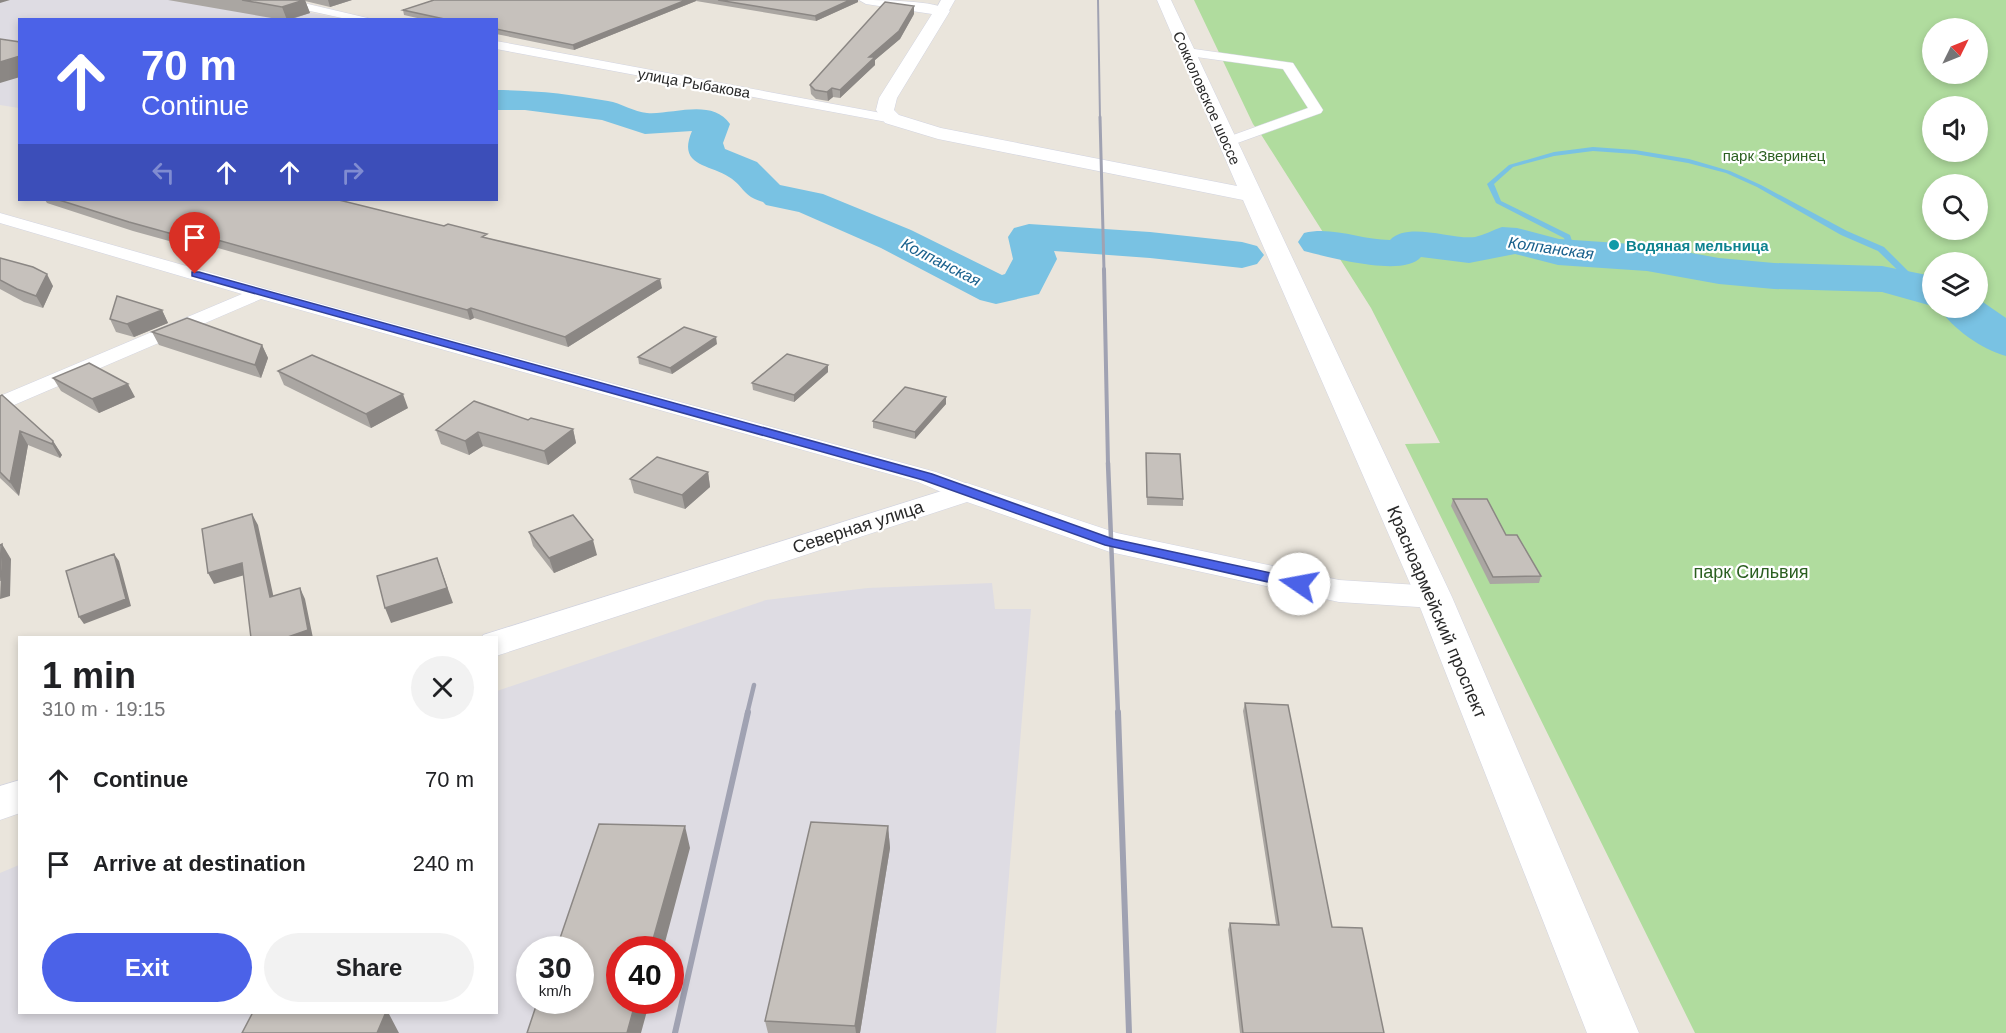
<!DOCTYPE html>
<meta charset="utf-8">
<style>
body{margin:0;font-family:Helvetica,sans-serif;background:#f2f2f2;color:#202124;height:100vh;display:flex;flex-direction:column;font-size:22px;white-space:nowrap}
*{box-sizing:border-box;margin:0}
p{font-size:20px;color:#757577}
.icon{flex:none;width:33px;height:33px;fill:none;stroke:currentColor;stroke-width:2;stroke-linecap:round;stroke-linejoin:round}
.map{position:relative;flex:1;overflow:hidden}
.details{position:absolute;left:18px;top:636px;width:480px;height:378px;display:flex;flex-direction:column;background:#fff;border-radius:0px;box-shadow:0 3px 9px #0003}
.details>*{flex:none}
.hud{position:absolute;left:18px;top:18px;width:480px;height:183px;border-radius:0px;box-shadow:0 3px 9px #0003;background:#4b62e8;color:#fff;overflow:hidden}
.needle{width:39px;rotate:47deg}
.controls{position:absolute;left:1922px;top:18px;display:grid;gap:12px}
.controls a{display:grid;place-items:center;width:66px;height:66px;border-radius:50%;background:#fff;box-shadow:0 3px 9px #0003;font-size:30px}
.speed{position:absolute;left:516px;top:936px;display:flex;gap:12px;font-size:30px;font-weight:700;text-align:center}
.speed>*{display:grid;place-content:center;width:78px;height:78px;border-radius:50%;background:#fff;box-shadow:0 3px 9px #0003;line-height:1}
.speed small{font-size:15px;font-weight:400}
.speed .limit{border:9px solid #d22;background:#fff;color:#111}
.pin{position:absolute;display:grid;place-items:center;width:51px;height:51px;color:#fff;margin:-62px -26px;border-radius:50% 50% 50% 0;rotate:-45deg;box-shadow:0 0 6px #0007}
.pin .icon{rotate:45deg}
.me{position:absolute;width:66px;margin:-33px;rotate:282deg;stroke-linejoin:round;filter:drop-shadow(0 0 4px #0008)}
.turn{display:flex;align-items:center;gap:21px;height:126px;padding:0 24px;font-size:27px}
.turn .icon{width:78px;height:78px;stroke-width:2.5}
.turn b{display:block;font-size:42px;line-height:51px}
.lanes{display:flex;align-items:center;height:57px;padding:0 24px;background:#0003;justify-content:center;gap:30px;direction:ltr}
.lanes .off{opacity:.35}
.round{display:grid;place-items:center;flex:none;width:63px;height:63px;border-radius:32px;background:#f2f2f2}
.summary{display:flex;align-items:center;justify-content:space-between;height:102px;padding:0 24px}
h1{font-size:36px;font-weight:700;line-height:45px}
.action{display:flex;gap:12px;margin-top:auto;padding:12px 24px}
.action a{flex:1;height:69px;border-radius:36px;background:#4b62e8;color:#fff;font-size:24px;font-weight:700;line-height:69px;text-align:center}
.action a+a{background:#f2f2f2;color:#202124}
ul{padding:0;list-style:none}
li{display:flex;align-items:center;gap:18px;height:84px;padding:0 24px}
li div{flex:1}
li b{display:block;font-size:22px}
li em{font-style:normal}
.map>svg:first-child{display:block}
</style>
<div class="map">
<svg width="2006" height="1033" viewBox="0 0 2006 1033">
<rect width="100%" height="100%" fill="#eae5dc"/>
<!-- industrial -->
<path fill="#dedce3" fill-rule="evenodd" d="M0,0h247l95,19 -322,1 -1,88 -19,-3z
M992,583l3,26h36l-35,424h-996v-160l19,-8 1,147h476l1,-321 269,-91 102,-12zM530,950h50v50h-50zM620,950h50v50h-50z"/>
<!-- green -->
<path fill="#b0dc9e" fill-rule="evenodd" d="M1194,0h812v1033h-311l-290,-589 35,-1 -69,-135 -109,-172 -9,-12zM1932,28h45v46h-45zM1932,106h45v46h-45zM1932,184h45v46h-45zM1932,262h45v46h-45z"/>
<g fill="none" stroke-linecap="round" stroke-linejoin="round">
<!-- stream -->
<path fill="#79c2e3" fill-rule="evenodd" d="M1593,147l42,3 54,9 41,12 31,14 86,46 37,16 40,40 -4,2h-3l-39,-38 -37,-16 -84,-48 -31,-14 -38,-10 -53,-9 -42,-3 -39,5 -41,11 -19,17 7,17 69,34 2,6 14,11 -4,2 -16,-10 -2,-6 -68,-35 -9,-19 22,-19 45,-13z
M1354,247h6l30,12 7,-2 2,-6 7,2 -3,8 -14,2 -35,-12z"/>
<!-- river -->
<path fill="#79c2e3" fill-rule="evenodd" d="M496,90c37,0 75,4 112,11 13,2 26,11 39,12 26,2 65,-15 83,11l-7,19 2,6 32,13 23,23 43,9 88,36 91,45 3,-1 8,-15 -5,-22 6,-9 15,-4 121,8 92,10 15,4 7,9 -7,9 -15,4 -92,-10 -96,-7 3,8 -18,35 -43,10 -16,-4 -99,-52 -82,-36 -33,-7 -3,-3c-21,-6 -18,-15 -34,-25 -21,-13 -52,-11 -37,-46l-47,3 -43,-14 -77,-10h-29z
M1502,227l15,1 42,11 88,6 72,13 55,5 108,3 50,10v30l-50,-14 -108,-3 -55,-5 -72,-13 -89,-6 -43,-11 -46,9 -48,-6c-17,21 -93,0 -117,-6l-6,-9 6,-9c29,-7 57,7 86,7 18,-19 62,0 85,-3 9,-2 18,-7 27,-10z
M1977,298l29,20v38c-25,-7 -53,-27 -67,-48h38z"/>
<defs>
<path id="minor" d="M268,0h23l85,20h-25l-77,-17z
M496,41l396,74 7,4 -7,4 -396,-74z
M1187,48l106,15 30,47 -2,3 -89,32h-10l-3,-3 3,-3 86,-31 -25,-39 -101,-14 -1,-3z
M0,213l267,76 669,183 40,15 3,5 -3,5c-19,5 -40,-8 -58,-15l-657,-183 -261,112v-15l242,-102 -242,-71z"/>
<path id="tertiary" d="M941,0h14l-8,14 -5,1 -7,-4z
M967,483l150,50 222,47 95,6 12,3 5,8 -5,8 -12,3 -95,-6 -229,-50 -143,-50 -471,154v-18h-14l1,-3z
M20,780v33l-20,7v-34z"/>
<path id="secondary" d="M859,0c17,0 80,0 91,11l-53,87 -3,12 5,5 42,13 296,58 -80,-186h14l281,597 187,436h-52l-171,-436 -173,-397 -305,-61 -53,-16 -9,-13 3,-12 53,-84 -66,-10z"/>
</defs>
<!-- minor casing -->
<use href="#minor" stroke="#d2d4e1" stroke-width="1"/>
<!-- tertiary casing -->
<use href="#tertiary" stroke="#d2d4e1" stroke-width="1"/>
<!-- secondary casing -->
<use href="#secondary" stroke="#d2d4e1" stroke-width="1"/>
<!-- minor -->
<use href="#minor" fill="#fff" fill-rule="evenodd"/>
<!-- tertiary -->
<use href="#tertiary" fill="#fff" fill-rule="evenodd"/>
<!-- secondary -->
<use href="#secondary" fill="#fff" fill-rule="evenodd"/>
<!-- rail-far4 -->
<path stroke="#a0a2b2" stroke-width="2" d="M1098,0l2,119"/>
<!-- rail-far3 -->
<path stroke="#a0a2b2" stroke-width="3" d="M1100,117l4,153"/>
<!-- rail-far2 -->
<path stroke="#a0a2b2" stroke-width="4" d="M1104,269l4,196"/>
<!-- rail-far1 -->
<path stroke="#a0a2b2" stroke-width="4.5" d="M1108,463l10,251
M747,714l7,-29"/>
<!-- rail -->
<path stroke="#a0a2b2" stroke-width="6" d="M1118,712l11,321
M675,1033l73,-321"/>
</g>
<!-- wall -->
<path fill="#aaa6a2" d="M168,0h184l-22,7 -25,-6 5,12 -21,7h-6z
M434,0h424v2l-42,19 -120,-20 -122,49 -78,-16v-14h-70l-22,-5 -1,-5z
M914,14l-14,25 -25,21v5l-35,33 -7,-1 -5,4 -12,-2 -5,-5 -1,-9z
M45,200h294l149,38 174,50 -94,59 -94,-29 -4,2 -252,-72 -9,4 -76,-21 -86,-28z
M0,258l53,28 -10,22 -19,-6 -24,-13z
M162,310l6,13 -34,14 -18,-5 -6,-13z
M152,332l110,13 6,13 -7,20 -102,-33z
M717,344l-45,30 -33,-10 -1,-7z
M278,371l130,37 -37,20 -87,-43z
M828,372l-34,30 -41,-12 -1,-7z
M53,378l82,19 -36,16 -38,-22z
M0,396l53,45 9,14 -2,3 -32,-13 -9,51 -19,-18z
M946,397v7l-31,35 -42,-11v-7z
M528,420l45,9 3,14 -28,22 -65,-19 -14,9 -28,-11 -5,-14z
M1146,453l37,46v7l-36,-1z
M708,472l2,15 -25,22 -51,-16 -4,-14z
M1453,499l53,36 35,41 -2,7 -49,1 -39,-78z
M529,532l68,23 -43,18 -21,-27z
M1245,703l87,224 52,106h-144l-12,-103 2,-7 46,1 -33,-213z
M888,826l2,22 -30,185h-92l-3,-12z"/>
<!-- shaded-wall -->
<path fill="#8b8784" d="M0,0h10l-10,3z
M305,0l5,13 -23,7 -5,-13z
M328,0h24l-22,7z
M686,0h10v1l-122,49 -1,-5z
M850,0h8v2l-42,19 -1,-5z
M914,6v8l-14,25 -25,21v5l-35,33v-8z
M20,56v21l-20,6v-21z
M832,88l1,9 -5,4 -1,-9z
M214,239l4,9 -9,4 -4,-9z
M47,274l6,12 -10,22 -7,-12z
M660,279l2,9 -94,59 -3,-10z
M471,308l3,10 -4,2 -3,-10z
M162,310l6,13 -34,14 -7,-13z
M716,337l1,7 -45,30 -2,-6z
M262,345l6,13 -7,20 -6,-13z
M828,365v7l-34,30v-7z
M128,384l7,13 -36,16 -7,-14z
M403,394l5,14 -37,20 -5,-14z
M946,397v7l-31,35v-7z
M573,429l3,14 -28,22 -4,-14z
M20,431l8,14 -9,51 -9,-14z
M478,432l5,14 -14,9 -4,-14z
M53,441l9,14 -2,3 -8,-14z
M708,472l2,15 -25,22 -3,-14z
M252,514l6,11 18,83 -6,-11z
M593,540l4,15 -43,18 -5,-15z
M2,544l9,15 -1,37 -10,3z
M114,554l5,7 12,45 -47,18 -5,-7z
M437,558l16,45 -62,20 -6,-15z
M242,563l6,11 -34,10 -6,-11z
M300,588l5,11 8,39h-28z
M685,826l5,22 -27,102h-13z
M888,826l2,22 -30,185h-4l-1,-7z
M636,1000h14l-9,33h-14z
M386,1012h2l11,21h-22z"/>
<!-- building -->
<path fill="#c6c1bc" stroke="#8b8784" stroke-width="1.5" d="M242,0h62l-22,7z
M434,0h252l-113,45 -77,-16v-9h-47l-46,-10z
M718,0h132l-35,16z
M885,2l29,4 -15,25 -30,26h6l-35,33 -8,-2 -5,4 -12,-2 -5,-5z
M0,39l20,3v14l-20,6z
M59,200h280l105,26 4,-2 39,10 -5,3 178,42 -95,58 -94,-29 -4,2 -253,-71 -9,4 -76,-21z
M0,258l33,9 14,7 -11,22 -19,-7 -17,-9z
M117,296l45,14 -35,14 -17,-5z
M187,318l75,27 -7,20 -103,-33z
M684,327l32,10 -46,31 -32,-11z
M787,354l41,11 -34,30 -42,-12z
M312,355l91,39 -37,20 -88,-43z
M89,363l39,21 -36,15 -39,-21z
M905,387l41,10 -31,35 -42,-11z
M2,395l51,46 -1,3 -32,-13 -10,51 -10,-10v-76z
M474,401l54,19 3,-2 42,11 -29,22 -66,-19 -13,9 -29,-11z
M1146,453l34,1 3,45 -36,-2z
M657,457l51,15 -26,23 -52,-16z
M1453,499h34l19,36h11l24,41 -48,1z
M252,514l18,83 30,-9 8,42 -23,8h-34l-9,-75 -34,10 -6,-44z
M573,515l20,25 -44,18 -20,-26z
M2,544l-2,37v-36z
M114,554l12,45 -47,18 -13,-46z
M437,558l10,30 -62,20 -8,-32z
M1245,703l43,2 44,222 30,1 22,105h-141l-13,-110 49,2z
M811,822l77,4 -33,200 -90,-5z
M599,824l86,2 -35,124h-30v50h16l-9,33h-100l11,-33h42v-50h-24z
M253,1012h133l-9,21h-135z"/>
<!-- route -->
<path fill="#4b62e8" stroke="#314097" stroke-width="1.5" d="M192,272h7l733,202 181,65 186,40 8,5 -8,5 -194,-44 -182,-65 -731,-204z"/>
<!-- markers -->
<circle fill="#0f9aa8" stroke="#fff" stroke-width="2" cx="1614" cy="245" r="6"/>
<g text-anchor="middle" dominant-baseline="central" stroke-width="4.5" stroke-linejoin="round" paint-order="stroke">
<!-- far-street labels -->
<g font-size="15" fill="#292929" stroke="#fff">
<text transform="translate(694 83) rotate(10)">улица Рыбакова</text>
<text transform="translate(1207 98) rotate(66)">Сокколовское шоссе</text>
</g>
<!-- far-park labels -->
<g font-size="15" fill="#2b5f20" stroke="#fff">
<text x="1774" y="155">парк Зверинец</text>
</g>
<!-- far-culture labels -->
<g font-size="15" font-weight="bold" fill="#0d838f" stroke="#fff" text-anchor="start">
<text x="1626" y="245">Водяная мельница</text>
</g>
<!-- far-water labels -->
<g font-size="16" font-style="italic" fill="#1a618d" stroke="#fff">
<text transform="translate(1551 248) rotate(8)">Колпанская</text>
<text transform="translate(941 262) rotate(27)">Колпанская</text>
</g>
<!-- street labels -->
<g font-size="18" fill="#292929" stroke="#fff">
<text transform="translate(858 527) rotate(-18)">Северная улица</text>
<text transform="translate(1437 612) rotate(67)">Красноармейский проспект</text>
</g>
<!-- park labels -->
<g font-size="18" fill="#2b5f20" stroke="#fff">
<text x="1751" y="572">парк Сильвия</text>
</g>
</g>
</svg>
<div class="controls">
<a><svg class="needle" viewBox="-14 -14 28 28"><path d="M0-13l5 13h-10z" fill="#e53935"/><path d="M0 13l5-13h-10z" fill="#757577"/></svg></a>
<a><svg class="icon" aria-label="sound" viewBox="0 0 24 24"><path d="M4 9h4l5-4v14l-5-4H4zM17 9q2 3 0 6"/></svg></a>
<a><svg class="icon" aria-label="search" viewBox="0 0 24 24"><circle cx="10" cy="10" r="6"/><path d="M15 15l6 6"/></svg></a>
<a><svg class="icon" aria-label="layers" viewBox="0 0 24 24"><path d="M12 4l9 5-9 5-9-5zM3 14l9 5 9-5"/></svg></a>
</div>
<div class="speed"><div>30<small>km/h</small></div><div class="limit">40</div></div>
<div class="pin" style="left:195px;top:274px;background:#d93025"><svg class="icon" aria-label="arrive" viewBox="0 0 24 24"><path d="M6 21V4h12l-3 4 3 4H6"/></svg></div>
<svg class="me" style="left:1299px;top:584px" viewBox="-20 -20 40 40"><circle r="19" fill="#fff"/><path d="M0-13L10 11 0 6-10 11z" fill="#4b62e8"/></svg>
<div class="hud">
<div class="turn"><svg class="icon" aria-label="ahead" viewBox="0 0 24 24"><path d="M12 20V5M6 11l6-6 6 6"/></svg><div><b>70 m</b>Continue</div></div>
<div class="lanes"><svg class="icon off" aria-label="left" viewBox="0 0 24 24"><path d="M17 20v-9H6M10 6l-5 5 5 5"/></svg><svg class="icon" aria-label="ahead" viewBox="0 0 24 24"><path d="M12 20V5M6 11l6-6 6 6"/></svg><svg class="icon" aria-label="ahead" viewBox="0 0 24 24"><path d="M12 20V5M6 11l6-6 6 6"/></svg><svg class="icon off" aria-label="right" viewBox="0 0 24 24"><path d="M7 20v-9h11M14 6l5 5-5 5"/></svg></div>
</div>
<section class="details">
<div class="summary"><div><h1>1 min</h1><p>310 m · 19:15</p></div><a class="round"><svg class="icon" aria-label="close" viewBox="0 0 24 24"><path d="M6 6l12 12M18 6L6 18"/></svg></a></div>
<ul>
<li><svg class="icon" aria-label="ahead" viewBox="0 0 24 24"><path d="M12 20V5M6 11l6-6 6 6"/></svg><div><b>Continue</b></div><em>70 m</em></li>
<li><svg class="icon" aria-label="arrive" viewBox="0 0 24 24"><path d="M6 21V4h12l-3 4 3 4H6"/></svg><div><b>Arrive at destination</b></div><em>240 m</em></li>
</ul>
<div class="action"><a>Exit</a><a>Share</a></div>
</section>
</div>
